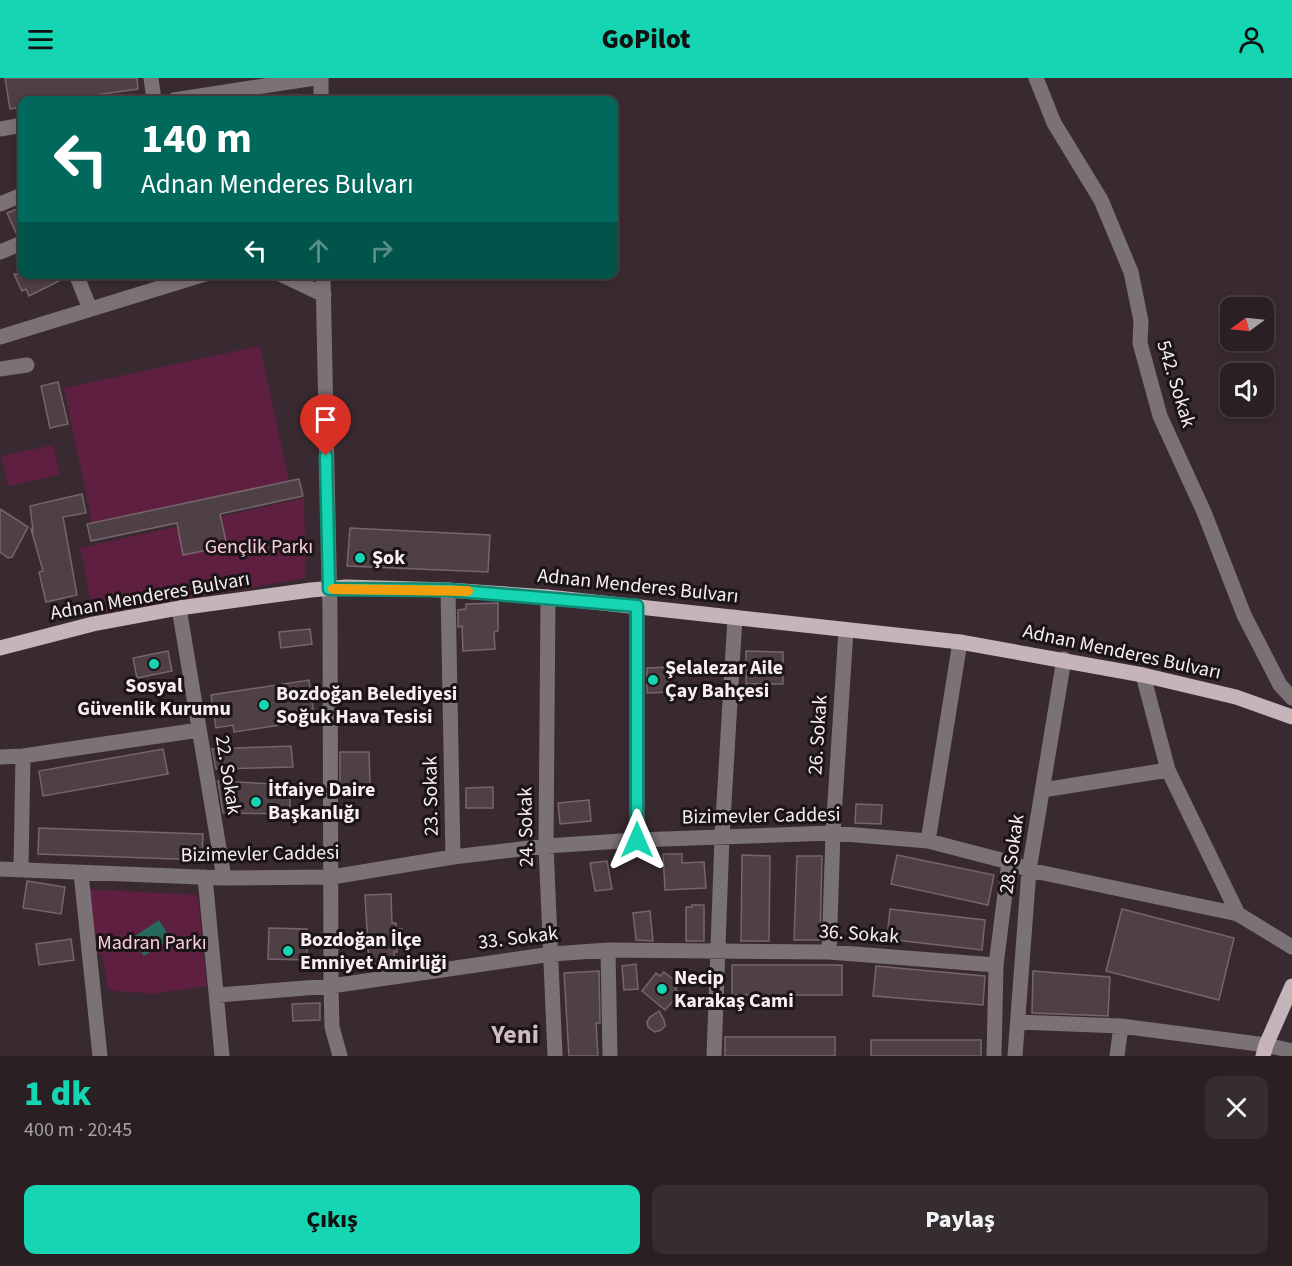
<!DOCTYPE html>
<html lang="tr">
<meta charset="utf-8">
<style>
body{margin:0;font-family:"Source Sans 3",sans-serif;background:#362d31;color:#f1f3f6;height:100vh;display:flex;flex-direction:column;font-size:22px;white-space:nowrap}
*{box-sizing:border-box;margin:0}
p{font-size:20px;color:#a5a3a6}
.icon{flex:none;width:33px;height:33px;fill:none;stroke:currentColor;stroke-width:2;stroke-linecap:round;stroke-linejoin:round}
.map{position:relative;height:978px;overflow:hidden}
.details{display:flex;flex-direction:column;background:#2a2024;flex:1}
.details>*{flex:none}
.banner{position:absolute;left:18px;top:18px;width:600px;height:183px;border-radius:12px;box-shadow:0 3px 9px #0003,0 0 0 2px #463e41;background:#00695c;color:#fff;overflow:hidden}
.needle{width:39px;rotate:255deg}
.buttons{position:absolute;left:1220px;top:219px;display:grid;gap:12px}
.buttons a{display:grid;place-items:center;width:54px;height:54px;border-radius:12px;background:#2a2024;box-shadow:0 3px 9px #0003,0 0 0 2px #463e41;font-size:30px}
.pin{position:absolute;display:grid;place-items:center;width:51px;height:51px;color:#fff;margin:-62px -26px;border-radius:50% 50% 50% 0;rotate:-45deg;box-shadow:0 0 6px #0007}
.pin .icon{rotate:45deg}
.me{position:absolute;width:66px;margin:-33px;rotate:0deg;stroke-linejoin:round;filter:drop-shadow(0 0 4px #0008)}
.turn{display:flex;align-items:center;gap:21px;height:126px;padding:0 24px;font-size:27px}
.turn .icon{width:78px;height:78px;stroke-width:2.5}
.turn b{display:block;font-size:42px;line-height:51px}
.lanes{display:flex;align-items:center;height:57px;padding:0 24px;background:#0003;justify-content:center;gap:30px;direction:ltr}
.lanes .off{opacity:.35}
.round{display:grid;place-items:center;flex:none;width:63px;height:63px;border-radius:12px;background:#362d31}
.overview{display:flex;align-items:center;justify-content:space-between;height:102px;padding:0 24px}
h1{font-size:36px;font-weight:800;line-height:45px;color:#16d5b3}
.cta{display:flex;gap:12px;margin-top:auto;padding:12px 24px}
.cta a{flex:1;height:69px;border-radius:12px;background:#16d5b3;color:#111;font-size:24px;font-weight:800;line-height:69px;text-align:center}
.cta a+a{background:#362d31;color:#f1f3f6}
header{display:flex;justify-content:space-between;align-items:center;height:78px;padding:0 24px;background:#16d5b3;color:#111;font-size:27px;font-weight:800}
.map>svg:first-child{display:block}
</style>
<header><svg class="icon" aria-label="menu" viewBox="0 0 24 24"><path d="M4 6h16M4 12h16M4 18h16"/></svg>GoPilot<svg class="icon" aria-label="person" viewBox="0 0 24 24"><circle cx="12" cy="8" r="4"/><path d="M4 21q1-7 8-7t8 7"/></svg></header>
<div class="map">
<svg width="1292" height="978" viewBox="0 0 1292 978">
<rect width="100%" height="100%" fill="#382a30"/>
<!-- green -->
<path fill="#5e1f40" d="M260,268l29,135 -197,42 -28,-135z
M53,367l7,30 -52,11 -7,-30z
M304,420l2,80 -212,37 -14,-67z
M86,811l112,6 9,91 -54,8 -45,-4 -6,-36 -9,1z"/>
<!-- water -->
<path fill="#256a5a" d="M159,842l12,19 -27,17 -12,-18z"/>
<!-- building -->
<path fill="#4f4046" stroke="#76656c" stroke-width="1.5" d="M5,0h132l1,11 -79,11h-37v7l-12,2z
M22,129v26l-5,2 -10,-22z
M14,196h52l1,3 -38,19 -3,-7 -4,2z
M58,304l10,42 -18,4 -9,-42z
M299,401l4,17 -83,18 7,32 -44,9 -6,-32 -86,18 -4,-17z
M82,416l4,19 -23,4 14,78 -31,7 -7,-30 4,-1 -12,-42 2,2 -3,-25z
M0,431l28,18 -16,30 -4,1 -8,-6z
M350,450l140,7 -2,37 -141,-6z
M498,525v28l-4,1 1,17 -32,2 -1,-25 -4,1v-17l8,-1v-5z
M310,551l2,15 -31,4 -2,-16z
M168,573l4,20 -35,7 -4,-20z
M746,573l37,1v32h-37z
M671,589v25l-24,1v-25z
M309,602l5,34 -15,2 1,6 -66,10 -1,-7 -17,3 -5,-33z
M291,668l2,21 -77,2 -4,-20z
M163,671l5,25 -125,22 -4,-25z
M340,674h29l1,33 -22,3v-2h-8z
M218,703l72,4v29l-67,-1z
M493,709v21h-27v-20z
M589,722l2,21 -31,3 -2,-21z
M856,726l26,1 -1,19 -26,-1z
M39,750l164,6 -1,26 -164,-6z
M663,776h19v9l22,-1 2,26 -41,2z
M742,777l28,1 -1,85h-28z
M897,777l97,20 -6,30 -97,-21z
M797,778h25l-2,84h-26z
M607,783l5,28 -17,2 -5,-28z
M27,803l38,6 -4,27 -38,-6z
M391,816l1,29h4v6h6v15l-5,1v7h-3l1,10 -26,2 -4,-69z
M692,827h12v36h-18v-34h6z
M890,831l95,11 -3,30 -95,-11z
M1122,831l112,29 -15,62 -113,-29z
M650,833l3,30 -17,-1 -3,-27z
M269,850l38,1v31l-39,-1z
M71,861l3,21 -35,5 -3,-21z
M636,886l2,25 -14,1 -2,-24z
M732,887h110v30h-110z
M876,888l109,10 -2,29 -110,-9z
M599,893l1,52h-4l2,33h-29l-5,-83z
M1033,893l77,6 -2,39 -76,-3z
M664,894l15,12 -4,5 5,4 -15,17 -23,-19 14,-18 4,3z
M320,925v17l-27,1 -1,-17z
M659,933l5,9 1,6 -4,4 -6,2 -7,-5 -1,-5 3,-5z
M725,959h110v19h-110z
M871,962h110v16h-110z"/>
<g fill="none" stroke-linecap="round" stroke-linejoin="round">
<!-- minor -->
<path stroke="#7a7275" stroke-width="15" d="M151,0l3,22
M1036,0l18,45 47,77 30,72 10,49 -1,22 20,73 44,96 40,103 36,70 12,13
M174,22l141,-22
M321,22v-22
M0,51l22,-4
M0,126l22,-9
M0,174l22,-9
M76,196l14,35
M280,196l44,21
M323,196l7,337 1,375 1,41 8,29
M0,259l205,-63
M0,291l27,-4
M448,512l5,267
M548,519l-2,249 9,210
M637,528v234
M179,530l45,270
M1143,597l25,95 70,144
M0,679l23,-1 176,-26
M1043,712l125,-20
M928,763l32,-199
M0,791l224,9 108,-1 121,-20 93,-11 91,-6 196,-7 95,8 81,21 20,8 209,44 54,33
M21,791l2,-113
M81,795l19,183
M205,799l17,179
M608,872l2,106
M829,874l4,-119 13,-203
M218,917l113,-9 221,-32 56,-4 221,2 167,13
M1018,944l103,4 145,19 26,6
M714,978l8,-219 13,-220
M994,978l2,-91 13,-103
M1015,978l14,-186 35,-211
M1117,978l4,-30"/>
<!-- major -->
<path stroke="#c5b5bb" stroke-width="15" d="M0,570l93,-24 86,-16 132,-18 35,-3 102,3 100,7 412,45 183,33 93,22 56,20
M1263,978l3,-11 26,-59"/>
</g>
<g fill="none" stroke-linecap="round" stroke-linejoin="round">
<defs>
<path id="route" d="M326,378l3,133 119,1 189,16v234"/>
</defs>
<!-- route casing -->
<use href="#route" stroke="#0e8a74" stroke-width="15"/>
<!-- route -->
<use href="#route" stroke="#16d5b3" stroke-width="10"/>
<!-- slow -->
<path stroke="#f59e0b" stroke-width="10" d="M333,511l135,2"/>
</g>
<!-- markers -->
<g fill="#16d5b3" stroke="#1b1517" stroke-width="2">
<circle cx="360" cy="480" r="6"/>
<circle cx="154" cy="586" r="6"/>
<circle cx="653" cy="602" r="6"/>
<circle cx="264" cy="627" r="6"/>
<circle cx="256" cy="724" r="6"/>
<circle cx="288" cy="873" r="6"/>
<circle cx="662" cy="911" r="6"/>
</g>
<g text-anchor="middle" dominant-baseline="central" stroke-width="6" stroke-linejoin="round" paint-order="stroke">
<!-- street labels -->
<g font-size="20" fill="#f9eff3" stroke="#1b1517">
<text transform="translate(1176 306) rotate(73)">542. Sokak</text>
<text transform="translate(638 508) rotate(6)">Adnan Menderes Bulvarı</text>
<text transform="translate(150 518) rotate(-10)">Adnan Menderes Bulvarı</text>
<text transform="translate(1122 574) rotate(12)">Adnan Menderes Bulvarı</text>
<text transform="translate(818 657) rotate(-86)">26. Sokak</text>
<text transform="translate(228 697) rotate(81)">22. Sokak</text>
<text transform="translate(431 718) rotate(-91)">23. Sokak</text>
<text transform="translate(761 738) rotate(-1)">Bizimevler Caddesi</text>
<text transform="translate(526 749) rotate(-91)">24. Sokak</text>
<text transform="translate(260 776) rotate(-1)">Bizimevler Caddesi</text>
<text transform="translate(1012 776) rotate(-82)">28. Sokak</text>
<text transform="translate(859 856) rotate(4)">36. Sokak</text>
<text transform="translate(518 860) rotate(-7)">33. Sokak</text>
</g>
<!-- park labels -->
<g font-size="20" fill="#fdcce1" stroke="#1b1517">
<text x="259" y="469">Gençlik Parkı</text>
<text x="152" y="865">Madran Parkı</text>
</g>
<!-- poi labels -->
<g font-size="20" font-weight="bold" fill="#f9eff3" stroke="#1b1517" text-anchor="start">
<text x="372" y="480">Şok</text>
<text x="665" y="590">Şelalezar Aile<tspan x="665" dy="23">Çay Bahçesi</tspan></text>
<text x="154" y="608" text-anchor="middle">Sosyal<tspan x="154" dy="23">Güvenlik Kurumu</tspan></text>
<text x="276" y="616">Bozdoğan Belediyesi<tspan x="276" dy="23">Soğuk Hava Tesisi</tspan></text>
<text x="268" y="712">İtfaiye Daire<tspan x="268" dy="23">Başkanlığı</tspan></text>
<text x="300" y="862">Bozdoğan İlçe<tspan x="300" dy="23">Emniyet Amirliği</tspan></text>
<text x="674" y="900">Necip<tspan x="674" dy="23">Karakaş Cami</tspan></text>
</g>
<!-- district labels -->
<g font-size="26" font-weight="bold" fill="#d0bdc4" stroke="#1b1517">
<text x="515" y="956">Yeni</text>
</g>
</g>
</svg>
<div class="buttons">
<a><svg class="needle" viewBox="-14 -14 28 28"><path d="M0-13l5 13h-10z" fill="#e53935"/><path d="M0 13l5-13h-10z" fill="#a5a3a6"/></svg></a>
<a><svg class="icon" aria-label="sound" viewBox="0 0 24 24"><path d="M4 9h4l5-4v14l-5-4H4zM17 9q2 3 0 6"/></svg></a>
</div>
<div class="pin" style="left:326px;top:378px;background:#d93025"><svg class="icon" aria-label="arrive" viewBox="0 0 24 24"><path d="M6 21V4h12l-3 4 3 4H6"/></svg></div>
<svg class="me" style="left:637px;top:762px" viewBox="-20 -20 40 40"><path d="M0-17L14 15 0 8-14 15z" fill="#16d5b3" stroke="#fff" stroke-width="4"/></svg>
<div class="banner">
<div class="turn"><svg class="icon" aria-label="left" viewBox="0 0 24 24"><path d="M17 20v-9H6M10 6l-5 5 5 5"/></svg><div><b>140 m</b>Adnan Menderes Bulvarı</div></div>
<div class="lanes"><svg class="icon" aria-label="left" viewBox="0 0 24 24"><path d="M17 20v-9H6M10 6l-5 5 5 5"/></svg><svg class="icon off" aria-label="ahead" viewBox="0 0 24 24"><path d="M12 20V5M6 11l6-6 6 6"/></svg><svg class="icon off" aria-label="right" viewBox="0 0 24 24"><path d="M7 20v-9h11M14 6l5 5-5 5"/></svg></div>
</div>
</div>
<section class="details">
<div class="overview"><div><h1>1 dk</h1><p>400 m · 20:45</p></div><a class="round"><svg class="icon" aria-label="close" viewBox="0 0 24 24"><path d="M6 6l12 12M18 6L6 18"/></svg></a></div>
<div class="cta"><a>Çıkış</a><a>Paylaş</a></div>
</section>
